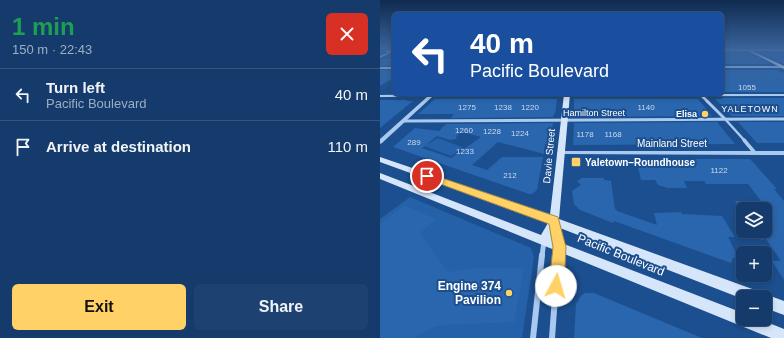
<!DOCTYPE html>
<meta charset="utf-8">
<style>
body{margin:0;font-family:Helvetica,sans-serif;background:#1d4271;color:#f1f3f6;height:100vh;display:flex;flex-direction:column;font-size:15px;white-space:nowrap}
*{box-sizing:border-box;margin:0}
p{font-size:13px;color:#9dadc1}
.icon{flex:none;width:22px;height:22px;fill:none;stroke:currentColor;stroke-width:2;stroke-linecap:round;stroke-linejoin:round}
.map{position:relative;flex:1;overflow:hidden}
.sheet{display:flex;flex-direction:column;background:#143b6b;width:380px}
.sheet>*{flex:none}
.banner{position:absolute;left:12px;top:12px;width:332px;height:84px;border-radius:6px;box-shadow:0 2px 6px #0003,0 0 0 1px #33557e;background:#1a4fa0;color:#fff;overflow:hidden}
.tools{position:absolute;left:356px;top:202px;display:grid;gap:8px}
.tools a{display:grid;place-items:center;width:36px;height:36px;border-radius:6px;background:#143b6b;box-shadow:0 2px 6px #0003,0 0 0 1px #33557e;font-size:20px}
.pin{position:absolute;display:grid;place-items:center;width:34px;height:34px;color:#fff;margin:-17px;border:2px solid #fff;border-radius:50%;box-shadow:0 1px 4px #0007}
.me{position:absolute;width:44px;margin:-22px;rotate:6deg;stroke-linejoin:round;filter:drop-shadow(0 0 3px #0008)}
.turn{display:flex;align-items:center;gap:14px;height:84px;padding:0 12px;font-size:18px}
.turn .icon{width:52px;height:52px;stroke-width:2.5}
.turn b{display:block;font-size:28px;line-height:34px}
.round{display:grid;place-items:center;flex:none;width:42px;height:42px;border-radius:6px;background:#1d4271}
.overview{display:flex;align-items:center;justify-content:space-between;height:68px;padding:0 12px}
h1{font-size:24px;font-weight:800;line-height:30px;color:#1e9e55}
.primary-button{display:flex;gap:8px;margin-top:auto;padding:8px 12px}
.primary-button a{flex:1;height:46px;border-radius:6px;background:#ffd166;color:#111;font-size:16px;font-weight:800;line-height:46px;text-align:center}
.primary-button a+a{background:#1d4271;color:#f1f3f6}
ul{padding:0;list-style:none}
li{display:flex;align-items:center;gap:12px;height:52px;padding:0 12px;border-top:1px solid #33557e}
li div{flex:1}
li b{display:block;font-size:15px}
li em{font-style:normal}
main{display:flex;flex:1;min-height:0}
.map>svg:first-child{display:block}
</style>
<main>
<section class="sheet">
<div class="overview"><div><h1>1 min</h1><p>150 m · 22:43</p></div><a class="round" style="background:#d93025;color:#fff"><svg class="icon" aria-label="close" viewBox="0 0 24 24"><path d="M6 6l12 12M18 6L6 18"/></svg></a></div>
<ul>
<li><svg class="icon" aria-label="left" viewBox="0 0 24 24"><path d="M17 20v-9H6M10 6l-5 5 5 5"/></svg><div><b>Turn left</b><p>Pacific Boulevard</p></div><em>40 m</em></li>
<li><svg class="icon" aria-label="arrive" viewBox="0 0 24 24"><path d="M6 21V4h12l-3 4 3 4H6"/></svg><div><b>Arrive at destination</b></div><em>110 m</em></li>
</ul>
<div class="primary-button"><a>Exit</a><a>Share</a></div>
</section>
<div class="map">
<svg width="404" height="338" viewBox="0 0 404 338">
<rect width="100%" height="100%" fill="#1b4f8f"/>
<!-- green -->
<path fill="#2461a8" d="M58,138l26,10 -13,8 -27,-10z
M30,197l121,51 3,9 -12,81h-142v-119z"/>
<!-- building -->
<path fill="#2a66ad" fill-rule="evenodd" d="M342,52h26l23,12h-49z
M379,52h25v12h-1z
M1,59h13v7h-14z
M0,70h14v7l-14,9z
M342,70h54l8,3v19h-62z
M342,98h62v18h-52l-17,-17h7z
M55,99h122l-2,15h-1l-1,3 -102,1 3,-4h-36z
M194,99h124l14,17 -138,1z
M0,100h28l-2,1h7l-33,27z
M337,122l18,22 -162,1 1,-22z
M358,122h46v21h-27z
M173,123l-3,21h-5l-1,10 -46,-12 -26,23 15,5 15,-13h41l-6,33 -5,4h-3l-136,-47 22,-19 24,3 7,-7zM82,132l19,5 -30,21 -29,-10 15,-12 13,4 6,-1 1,-4z
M256,159h114l27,30h-3l10,12v79l-12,-19h9l-15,-22 -5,1 -6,-9h10v-22h-24l-6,-8h26l-13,-17h-42l-2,-3h-20l3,7h-19l-10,-3 -3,-5h-14z
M202,178h22v2l7,1 4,28 2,1v1l40,14 -3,-12 27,-1 1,2 40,2 13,21h-7l10,20 -5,1 -2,5 -117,-42 -1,2 -33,-13 -6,-6 -2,-13 9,-6 -4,-4z
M24,205l32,14 -16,14 28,39 25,-4h51l-10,54 -72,3 -10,3 -18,10h-34v-114z
M205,293h9l108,45h-128l2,-34 5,-8z"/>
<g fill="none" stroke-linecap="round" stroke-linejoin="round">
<!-- pedestrian-far1 -->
<path stroke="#a9c9ee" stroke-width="2.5" d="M345,119l20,22"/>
<!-- pedestrian -->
<path stroke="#a9c9ee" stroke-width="3.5" d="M364,140l11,13"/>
<!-- minor-far3 -->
<path stroke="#a9c9ee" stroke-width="2.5" d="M322,96l6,6"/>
<!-- minor-far2 -->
<path stroke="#a9c9ee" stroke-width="3" d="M327,101l18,18
M24,121l380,-2"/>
<!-- minor-far1 -->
<path stroke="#a9c9ee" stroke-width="5" d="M162,256l2,-15
M178,256l1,-9"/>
<!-- minor -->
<path stroke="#a9c9ee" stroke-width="6" d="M153,338l9,-83
M172,338l6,-83"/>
<!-- tertiary -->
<path fill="#a9c9ee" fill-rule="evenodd" d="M342,66h62v2h-62z
M0,67h14v2h-14z
M53,94h351v2l-352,1 -50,46 -2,1v-5l47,-42h-47v-2z
M180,151h224v4l-226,-1 -1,-1 1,-1z"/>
<!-- secondary -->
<path fill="#d6e6fa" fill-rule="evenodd" d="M362,48h4l38,18v3z
M14,49v2l-14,7v-2z
M184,94h6l-11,125 196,71 5,2 1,4 4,-2 19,7v14l-19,-7v-11h-22v2l-183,-71 4,16 179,69v6h16l25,10v9h-13l-391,-159v-6l161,62 7,-12 -168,-61v-5l170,58z"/>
<!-- trunk -->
<path fill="#f8faff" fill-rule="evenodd" d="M342,49h62v2h-62z
M7,50h7v2h-9z"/>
</g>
<!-- sky -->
<linearGradient id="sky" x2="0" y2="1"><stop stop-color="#0f2b4f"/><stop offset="0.51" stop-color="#39639b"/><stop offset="1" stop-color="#39639b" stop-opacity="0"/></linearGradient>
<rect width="404" height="95" fill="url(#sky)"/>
<!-- route -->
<path fill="#ffd166" stroke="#a68842" d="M47,173l131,44 8,30 -2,39 -2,6 -6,2 -5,-2 -2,-6 4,-39 -4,-23 -125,-46 -2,-2 2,-2z"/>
<!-- markers -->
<g fill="#ffd166" stroke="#1b4f8f" stroke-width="1.5">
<circle cx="325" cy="114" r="4"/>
<rect x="191" y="157" width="10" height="10" rx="2"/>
<circle cx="129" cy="293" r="4"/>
</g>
<g text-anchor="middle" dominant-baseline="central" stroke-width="4" stroke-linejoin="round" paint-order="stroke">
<!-- number labels -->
<g font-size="8" fill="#cad9ea">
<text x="367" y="87">1055</text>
<text x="87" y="107">1275</text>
<text x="123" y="107">1238</text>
<text x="150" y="107">1220</text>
<text x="266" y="107">1140</text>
<text x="84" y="130">1260</text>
<text x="112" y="131">1228</text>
<text x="140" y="133">1224</text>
<text x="205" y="134">1178</text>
<text x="233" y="134">1168</text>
<text x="34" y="142">289</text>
<text x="85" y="151">1233</text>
<text x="339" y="170">1122</text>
<text x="130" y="175">212</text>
</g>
<!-- far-neighbourhood labels -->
<g font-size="9" letter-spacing="1" fill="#fff" stroke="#1b4f8f">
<text x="370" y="109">YALETOWN</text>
</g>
<!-- far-street labels -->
<g font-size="9" fill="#fff" stroke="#1b4f8f">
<text x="214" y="113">Hamilton Street</text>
</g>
<!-- far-poi labels -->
<g font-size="9" font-weight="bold" fill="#fff" stroke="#1b4f8f" text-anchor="end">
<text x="317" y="114">Elisa</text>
</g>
<!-- street labels -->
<g font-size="10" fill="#fff" stroke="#1b4f8f">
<text x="292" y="143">Mainland Street</text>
<text transform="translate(169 156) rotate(-85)">Davie Street</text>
</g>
<!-- poi labels -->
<g font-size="10" font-weight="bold" fill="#fff" stroke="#1b4f8f" text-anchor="start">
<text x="205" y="162">Yaletown–Roundhouse</text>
</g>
<!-- near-street labels -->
<g font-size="12" fill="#fff" stroke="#1b4f8f">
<text transform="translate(241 255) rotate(22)">Pacific Boulevard</text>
</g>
<!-- near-poi labels -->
<g font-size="12" font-weight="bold" fill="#fff" stroke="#1b4f8f" text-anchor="end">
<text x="121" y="286">Engine 374<tspan x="121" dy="14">Pavilion</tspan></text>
</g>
</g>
</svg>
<div class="tools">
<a><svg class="icon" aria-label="layers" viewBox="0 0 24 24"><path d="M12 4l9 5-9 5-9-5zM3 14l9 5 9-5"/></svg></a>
<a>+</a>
<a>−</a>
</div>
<div class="pin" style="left:47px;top:176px;background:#d93025"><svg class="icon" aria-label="arrive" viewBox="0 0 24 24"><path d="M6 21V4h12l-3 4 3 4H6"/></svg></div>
<svg class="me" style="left:176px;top:286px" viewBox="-20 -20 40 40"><circle r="19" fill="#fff"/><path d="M0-13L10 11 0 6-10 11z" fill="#ffd166"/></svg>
<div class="banner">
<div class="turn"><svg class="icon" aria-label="left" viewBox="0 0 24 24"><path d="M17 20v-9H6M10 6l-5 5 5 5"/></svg><div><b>40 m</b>Pacific Boulevard</div></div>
</div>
</div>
</main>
